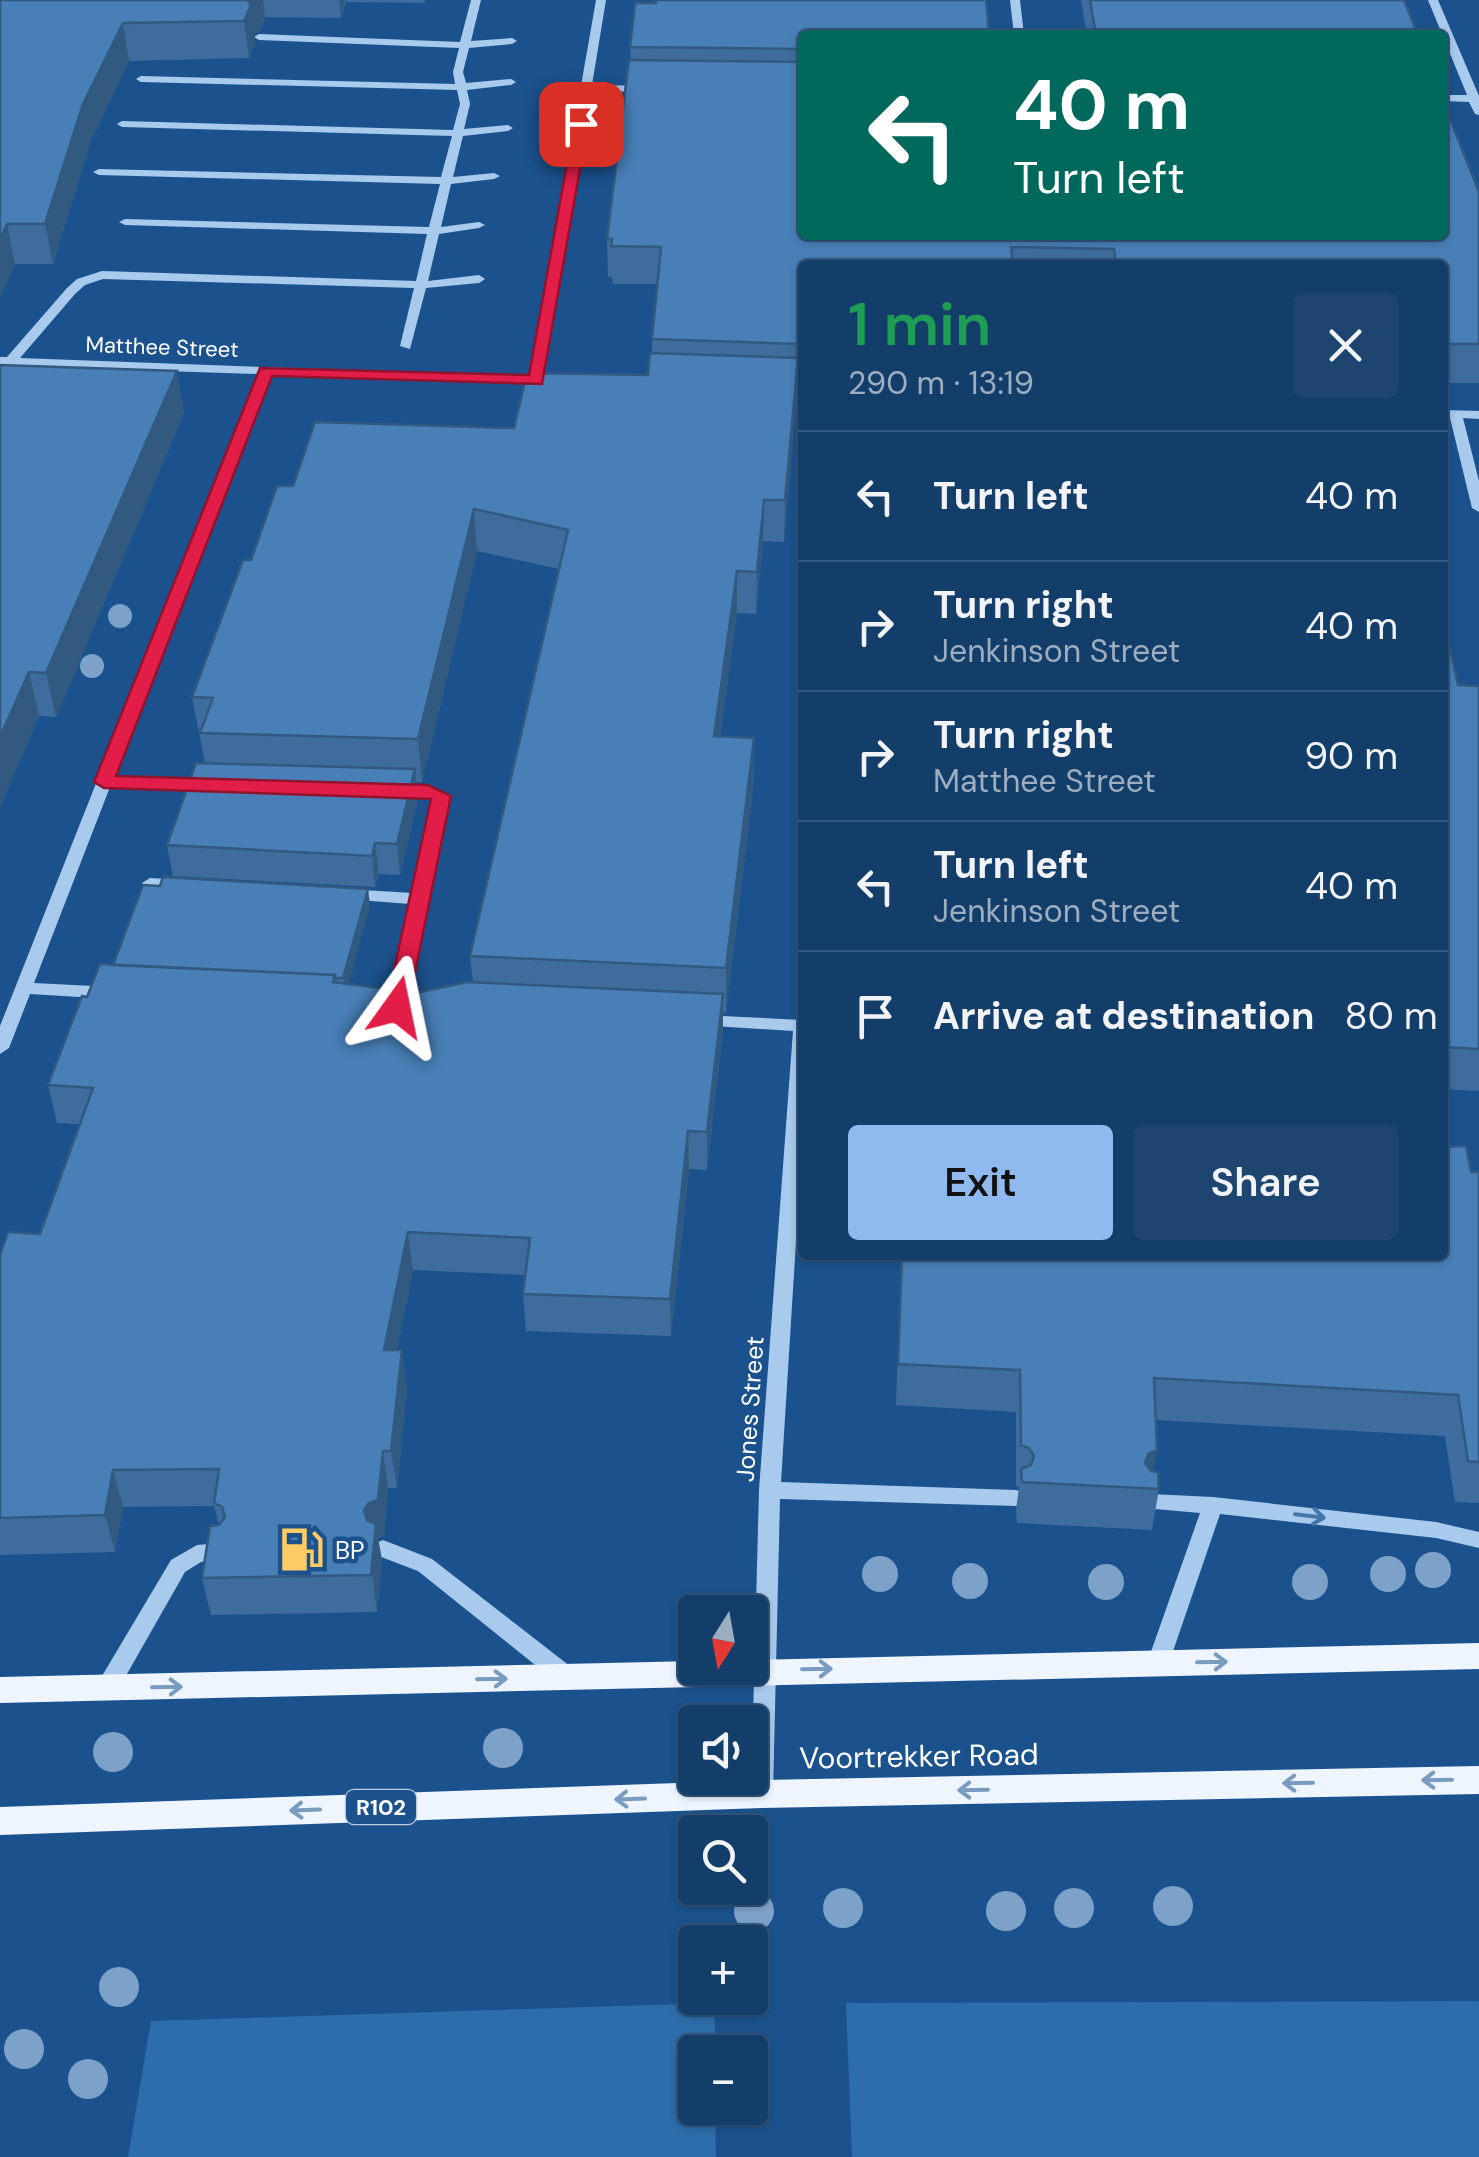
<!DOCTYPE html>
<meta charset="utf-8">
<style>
body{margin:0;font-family:"DM Sans",sans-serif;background:#1d4570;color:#f1f3f6;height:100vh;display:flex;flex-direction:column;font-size:38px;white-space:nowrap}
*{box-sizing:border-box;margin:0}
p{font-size:32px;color:#9daec1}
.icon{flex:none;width:55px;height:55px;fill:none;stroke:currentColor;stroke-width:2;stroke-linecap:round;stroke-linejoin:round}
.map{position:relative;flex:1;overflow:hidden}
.panel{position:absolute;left:798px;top:260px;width:650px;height:1000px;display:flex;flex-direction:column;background:#143e6a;border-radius:10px;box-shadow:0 2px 8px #0004,0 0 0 2px #33577e}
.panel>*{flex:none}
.top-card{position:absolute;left:798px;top:30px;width:650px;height:210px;border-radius:10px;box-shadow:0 2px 8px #0004,0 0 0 2px #33577e;background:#00695c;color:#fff;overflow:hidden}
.needle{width:65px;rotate:191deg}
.fabs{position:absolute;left:678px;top:1595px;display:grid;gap:20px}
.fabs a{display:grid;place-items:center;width:90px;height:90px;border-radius:10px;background:#143e6a;box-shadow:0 2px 8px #0004,0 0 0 2px #33577e;font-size:50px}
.pin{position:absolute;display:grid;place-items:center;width:85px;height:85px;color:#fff;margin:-42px;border-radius:20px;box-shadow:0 5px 15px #0006}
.me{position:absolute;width:110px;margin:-55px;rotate:12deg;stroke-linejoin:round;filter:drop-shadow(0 0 8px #0008)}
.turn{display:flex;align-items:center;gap:35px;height:210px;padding:0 50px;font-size:45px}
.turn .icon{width:130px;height:130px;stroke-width:2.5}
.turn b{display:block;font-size:70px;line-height:85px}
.round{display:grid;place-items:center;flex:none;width:105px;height:105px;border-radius:10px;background:#1d4570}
.headline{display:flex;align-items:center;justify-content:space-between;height:170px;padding:0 50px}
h1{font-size:60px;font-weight:600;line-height:75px;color:#1e9e55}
.button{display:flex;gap:20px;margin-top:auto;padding:20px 50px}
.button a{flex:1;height:115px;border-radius:10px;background:#90b9f0;color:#111;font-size:40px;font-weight:600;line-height:115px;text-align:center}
.button a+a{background:#1d4570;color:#f1f3f6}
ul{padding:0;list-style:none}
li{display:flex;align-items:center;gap:30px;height:130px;padding:0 50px;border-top:2px solid #33577e}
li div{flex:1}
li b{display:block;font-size:38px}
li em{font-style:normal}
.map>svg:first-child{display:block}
</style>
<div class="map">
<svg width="1479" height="2157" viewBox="0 0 1479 2157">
<rect width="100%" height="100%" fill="#1b528d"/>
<!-- green -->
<path fill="#2e6dab" d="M1479,2001v156h-627l-6,-154z
M715,2003v49h-20v56h20l1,49h-588l23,-136z"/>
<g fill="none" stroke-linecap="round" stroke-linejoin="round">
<!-- minor -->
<path fill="#a8caed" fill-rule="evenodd" d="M471,0h10l-10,41 41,-3 5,3 -5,3 -43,4 -6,24 3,11 45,-4 5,3 -5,3 -44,5 3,14 -6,25 44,-4 5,3 -5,3 -45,5 -10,41 41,-4 6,3 -6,3 -43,5 -10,43 38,-5 6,3 -6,3 -40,6 -11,47 51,-6 6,4 -6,4 -53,5 -16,61 -10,-3 14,-58 -311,-9 -18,6 -10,9 -55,64 510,19 66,-377h10l-14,85 55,1 5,3 -5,3 -56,-1 -48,286 8,1v6l-280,-9 -157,403 98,2 8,5 -8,5 -102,-3 -76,196 79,4 8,6 -8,6 -83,-5 -21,54 -9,6v-28l258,-652 -248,-8 -10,-1v-8h7l60,-69 10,-9 25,-8 314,10 11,-47 -302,-9 -6,-3 6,-3 304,8 11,-43 -341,-9 -6,-3 6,-3 342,8 11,-41 -330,-9 -5,-3 5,-3 331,9 7,-26 -3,-14 -316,-8 -5,-3 5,-3 314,8 -2,-12 6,-24 -200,-8 -5,-3 5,-3 201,8z
M1010,0h10l4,35h-10z
M1428,0h10l41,96v19l-4,-1 -6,-12 -27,-1v-6h25z
M1442,410l37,1v8l-16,-1 16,63v31l-7,-4 -22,-90h-8z
M393,785l36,1 20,10 -43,211 -9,6 -9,-6 22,-103 -64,-5 -8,-5 8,-5 67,4 20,-95 -45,-5 -3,-3 3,-3z
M150,878l35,2 8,5 -8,5 -41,-3 -2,-4z
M703,1015l99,5v125l-21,337 235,8 7,2 3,6 -3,6 -7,2 -236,-7 -7,295 -3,7 -8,3 -8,-3 -3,-7 8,-304 34,-459 -96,-6 -3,-4z
M1151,1494l62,3 223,25 43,10v16l-43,-10 -216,-24 -51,149 -3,6 -8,3 -8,-3 -3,-6 53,-150 -56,-5 -3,-6 3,-6z
M383,1540l49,19 143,111 3,7 -3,7 -8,2 -8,-2 -141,-113 -42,-16 -3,-6 3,-6z
M220,1543l7,3 3,6 -3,6 -26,4 -16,10 -70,123 -8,2 -8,-2 -3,-7 3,-7 72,-121 26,-15z"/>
<!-- major -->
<path fill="#eef5ff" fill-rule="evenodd" d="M1479,1643v26l-1479,34v-26l695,-16v7h55v-8z
M1479,1766v28l-717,14 -762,27v-28l762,-27z"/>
</g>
<!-- trees -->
<g fill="#7da2c9">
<circle cx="120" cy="616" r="12"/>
<circle cx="92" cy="666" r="12"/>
<circle cx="1433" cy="1570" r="18"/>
<circle cx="880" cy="1574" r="18"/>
<circle cx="1388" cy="1574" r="18"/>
<circle cx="970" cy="1581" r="18"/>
<circle cx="1106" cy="1582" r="18"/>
<circle cx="1310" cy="1582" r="18"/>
<circle cx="503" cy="1748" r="20"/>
<circle cx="113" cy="1752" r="20"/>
<circle cx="1173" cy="1906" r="20"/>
<circle cx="843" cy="1908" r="20"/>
<circle cx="1074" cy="1908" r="20"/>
<circle cx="754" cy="1911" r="20"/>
<circle cx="1006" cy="1911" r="20"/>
<circle cx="119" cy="1987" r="20"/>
<circle cx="24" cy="2049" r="20"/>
<circle cx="88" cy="2079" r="20"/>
</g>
<!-- wall -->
<path fill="#3e6d9d" d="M0,0h425l-1,3 -78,-1 -5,16 -76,-1 -5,13 -6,4 1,8 -6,16 -120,3 -39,82 -37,121h-38l-15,33z
M1081,0h323l14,35h-331z
M802,35v200h640l37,-43v191h-37v-118h-640v90h-1l-4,28 -13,159 -21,-1 -7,73 -19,-1 -17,124 34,1v44l-28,231 -3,-1v19l-16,139 -18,-1 -18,167 -145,-5 -3,-37 2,-19 -112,-5 -16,80 10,38 -10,100h-9l-4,48 -6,2 4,23 -5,51 -166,3 -9,-37 17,-53 -5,-19 -91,1 -8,45 -115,3v-300l40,-21 39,-110 -22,-1 -9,-38 39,-88 26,-32 257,-60 -22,79 68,9 57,-11 -3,-26 89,-387 -82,-18 -55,231h-6l2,18 -18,75 -21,-1 -4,13 -202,-11 -6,-31 38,-82 -13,-66 59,-137 42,-74 221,-58 134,-53 4,-22v-14l5,-55h-44l-1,-7h-4l-1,-38 24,-179 -1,-13z
M0,365l184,48 -128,304 -17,-1 -39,91z
M1442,612l16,73 21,1v405l-37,-2z
M1471,1172h8v331l-24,-1 -10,-66 -289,-16 -3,51 6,18 -7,41 -135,-7 -1,-13 3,-23 -3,-1v-74l-120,-7 5,-150h541z"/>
<!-- shaded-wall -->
<path fill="#325980" d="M246,0h17l2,17 -5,13 -6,4 1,8 -6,16 -5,-37z
M339,0h6l-4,18z
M123,23l6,38 -39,82 -37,121 -8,-40 38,-120z
M7,224l8,40 -15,33v-58z
M802,317l-1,38 -2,28v-39z
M798,358l-1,41 -13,143 1,-42z
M177,371l7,42 -128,304 -10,-44z
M764,500l-1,41 -7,73 1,-42z
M474,509l3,42 -55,231 -4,-43z
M737,571v42l-23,167v-44z
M29,672l10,44 -39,91v-70z
M754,738v44l-28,231v-45z
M415,769l3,31 -18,75 -3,-31z
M375,843l4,31 -4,13 -3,-31z
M368,889l2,16 -24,89 -3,-16z
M723,994v37l-16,139v-38z
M688,1131l1,38 -18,167 -1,-37z
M408,1232l5,38 -24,118 -5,-38z
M402,1350l5,38 -10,100 -6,-37z
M1157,1450l-7,39 -5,-26 3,-9z
M383,1451l5,37 -4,48 -6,2 4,23 -5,51 -13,-102z
M113,1470l10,37 -8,45 -10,-37z"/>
<!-- building -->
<path fill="#487fb7" stroke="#325980" stroke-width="2.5" d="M0,0h247l4,5 -7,16 -121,2 -40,81 -38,120h-38l-7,15z
M656,0h330l3,35h-187v14l-172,-2 5,-44h21z
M1090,0h314l14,35h-322z
M629,60l173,2v173h640v-136l37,93v152h-37v-79h-326l-2,-16 -103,-2 2,18h-211v52l-3,27 -147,-5 9,-92 -50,-1 1,-7h-5z
M650,353l148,5 -13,142h-21l-7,72 -20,-1 -23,165 40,2 -28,230 -256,-12 98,-426 -94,-21 -56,230 -218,-6 13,-35 -21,-1 51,-137h8l26,-74h16l22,-64 199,6 13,-55 121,2z
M0,365l177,6 -131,302 -17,-1 -29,65z
M1442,612l16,73 21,1v363l-37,-2z
M196,763l219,6 -18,75 -22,-1 -3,13 -205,-11z
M163,877l205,12 -25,89h-8v-3l-222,-10 30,-80 17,1z
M100,964l235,11 -2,7 83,11 51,-11 256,12 -16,138 -19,-1 -18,168 -147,-5 7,-56 -122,-6 -24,118h18l-11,101h-8l-5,49 -9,3 -5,7 3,10 9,4 -5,51 -169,3 8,-52 9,-1 6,-8 -3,-10 -8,-4 5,-34 -106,1 -8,45 -105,3v-263l8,-23 32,2 53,-146 -45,-3 34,-89 5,1z
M1466,1146l5,26h8v290l-11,-1 -10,-66 -304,-17 3,72 -9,4 -3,9 6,8 7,1 1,17 -137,-7 -1,-13 10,-4 3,-9 -5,-8 -8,-3 -1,-75 -122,-6 4,-109h540v-108z"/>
<!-- one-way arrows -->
<defs><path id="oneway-shaft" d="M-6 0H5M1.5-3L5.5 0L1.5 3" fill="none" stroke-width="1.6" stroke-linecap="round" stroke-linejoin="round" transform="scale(2.5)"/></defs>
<use stroke="#4576aa" href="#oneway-shaft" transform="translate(1310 1516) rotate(7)"/>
<g stroke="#7a9bc0">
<use href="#oneway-shaft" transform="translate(1212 1662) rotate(-1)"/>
<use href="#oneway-shaft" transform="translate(817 1669) rotate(-1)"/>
<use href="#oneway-shaft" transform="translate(492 1679) rotate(-1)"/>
<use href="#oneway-shaft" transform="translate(167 1687) rotate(-1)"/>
<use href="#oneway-shaft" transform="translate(1437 1780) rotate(179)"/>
<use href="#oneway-shaft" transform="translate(1298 1783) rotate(179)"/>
<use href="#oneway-shaft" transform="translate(973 1790) rotate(179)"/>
<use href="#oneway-shaft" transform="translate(630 1799) rotate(178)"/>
<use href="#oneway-shaft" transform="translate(305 1810) rotate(178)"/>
</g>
<!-- route -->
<path fill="#e11d48" stroke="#92132f" stroke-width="2.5" d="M581,120l7,4 -46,260 -270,-8 -156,400 312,9 23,11 -43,211 -11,7 -11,-7 45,-208 -327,-11 -10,-6 166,-414 269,7 45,-251z"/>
<!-- icons -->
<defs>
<symbol id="fuel-bare" viewBox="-9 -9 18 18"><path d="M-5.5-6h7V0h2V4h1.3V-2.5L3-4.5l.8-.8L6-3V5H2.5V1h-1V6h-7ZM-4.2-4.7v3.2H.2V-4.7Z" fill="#ffcb64" stroke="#1b528d" stroke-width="2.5" paint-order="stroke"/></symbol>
</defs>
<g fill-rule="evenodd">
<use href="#fuel-bare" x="270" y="1518" width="63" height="63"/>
</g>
<g text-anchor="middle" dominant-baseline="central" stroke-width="9" stroke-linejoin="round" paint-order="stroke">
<!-- far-street labels -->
<g font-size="22" fill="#fff" stroke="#1b528d">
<text transform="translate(162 347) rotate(2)">Matthee Street</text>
</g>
<!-- shield labels -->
<rect fill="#1b528d" stroke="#bbcbdd" stroke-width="2.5" x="346" y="1790" width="70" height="34" rx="8"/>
<g font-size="22" font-weight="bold" fill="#fff">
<text x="381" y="1807">R102</text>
</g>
<!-- street labels -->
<g font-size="25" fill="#fff" stroke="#1b528d">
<text transform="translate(750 1409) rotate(-86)">Jones Street</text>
</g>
<!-- poi labels -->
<g font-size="25" fill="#fff" stroke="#1b528d" text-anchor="start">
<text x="335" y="1550">BP</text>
</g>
<!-- near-street labels -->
<g font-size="30" fill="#fff" stroke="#1b528d">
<text transform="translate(919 1756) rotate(-1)">Voortrekker Road</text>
</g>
</g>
</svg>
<div class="fabs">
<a><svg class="needle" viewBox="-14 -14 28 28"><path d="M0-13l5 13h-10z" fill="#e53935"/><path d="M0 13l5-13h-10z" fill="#9daec1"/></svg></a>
<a><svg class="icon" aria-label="sound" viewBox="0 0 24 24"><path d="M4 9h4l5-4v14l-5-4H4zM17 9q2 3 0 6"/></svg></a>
<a><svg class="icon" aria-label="search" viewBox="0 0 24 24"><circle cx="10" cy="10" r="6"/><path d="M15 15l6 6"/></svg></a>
<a>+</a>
<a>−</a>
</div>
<div class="pin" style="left:581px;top:124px;background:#d93025"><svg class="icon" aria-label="arrive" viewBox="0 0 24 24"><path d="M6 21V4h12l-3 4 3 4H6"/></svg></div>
<svg class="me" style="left:397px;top:1007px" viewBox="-20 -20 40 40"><path d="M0-17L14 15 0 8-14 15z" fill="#e11d48" stroke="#fff" stroke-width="4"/></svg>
<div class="top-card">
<div class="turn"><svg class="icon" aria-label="left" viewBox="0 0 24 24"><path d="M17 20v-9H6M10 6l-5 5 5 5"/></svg><div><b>40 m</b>Turn left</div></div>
</div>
<section class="panel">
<div class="headline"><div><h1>1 min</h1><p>290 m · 13:19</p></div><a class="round"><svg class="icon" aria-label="close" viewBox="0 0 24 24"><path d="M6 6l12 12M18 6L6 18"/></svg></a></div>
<ul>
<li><svg class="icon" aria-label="left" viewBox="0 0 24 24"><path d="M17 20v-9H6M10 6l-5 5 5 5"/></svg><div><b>Turn left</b></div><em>40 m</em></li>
<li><svg class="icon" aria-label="right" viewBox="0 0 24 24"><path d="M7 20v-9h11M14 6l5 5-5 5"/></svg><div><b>Turn right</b><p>Jenkinson Street</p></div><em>40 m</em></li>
<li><svg class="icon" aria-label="right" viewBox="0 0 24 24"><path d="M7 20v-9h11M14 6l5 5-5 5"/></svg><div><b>Turn right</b><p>Matthee Street</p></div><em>90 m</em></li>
<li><svg class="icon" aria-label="left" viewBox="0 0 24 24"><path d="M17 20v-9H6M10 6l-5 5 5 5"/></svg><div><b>Turn left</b><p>Jenkinson Street</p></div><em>40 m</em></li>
<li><svg class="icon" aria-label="arrive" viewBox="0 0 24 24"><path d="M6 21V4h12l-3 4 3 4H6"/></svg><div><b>Arrive at destination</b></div><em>80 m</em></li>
</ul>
<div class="button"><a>Exit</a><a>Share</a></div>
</section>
</div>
